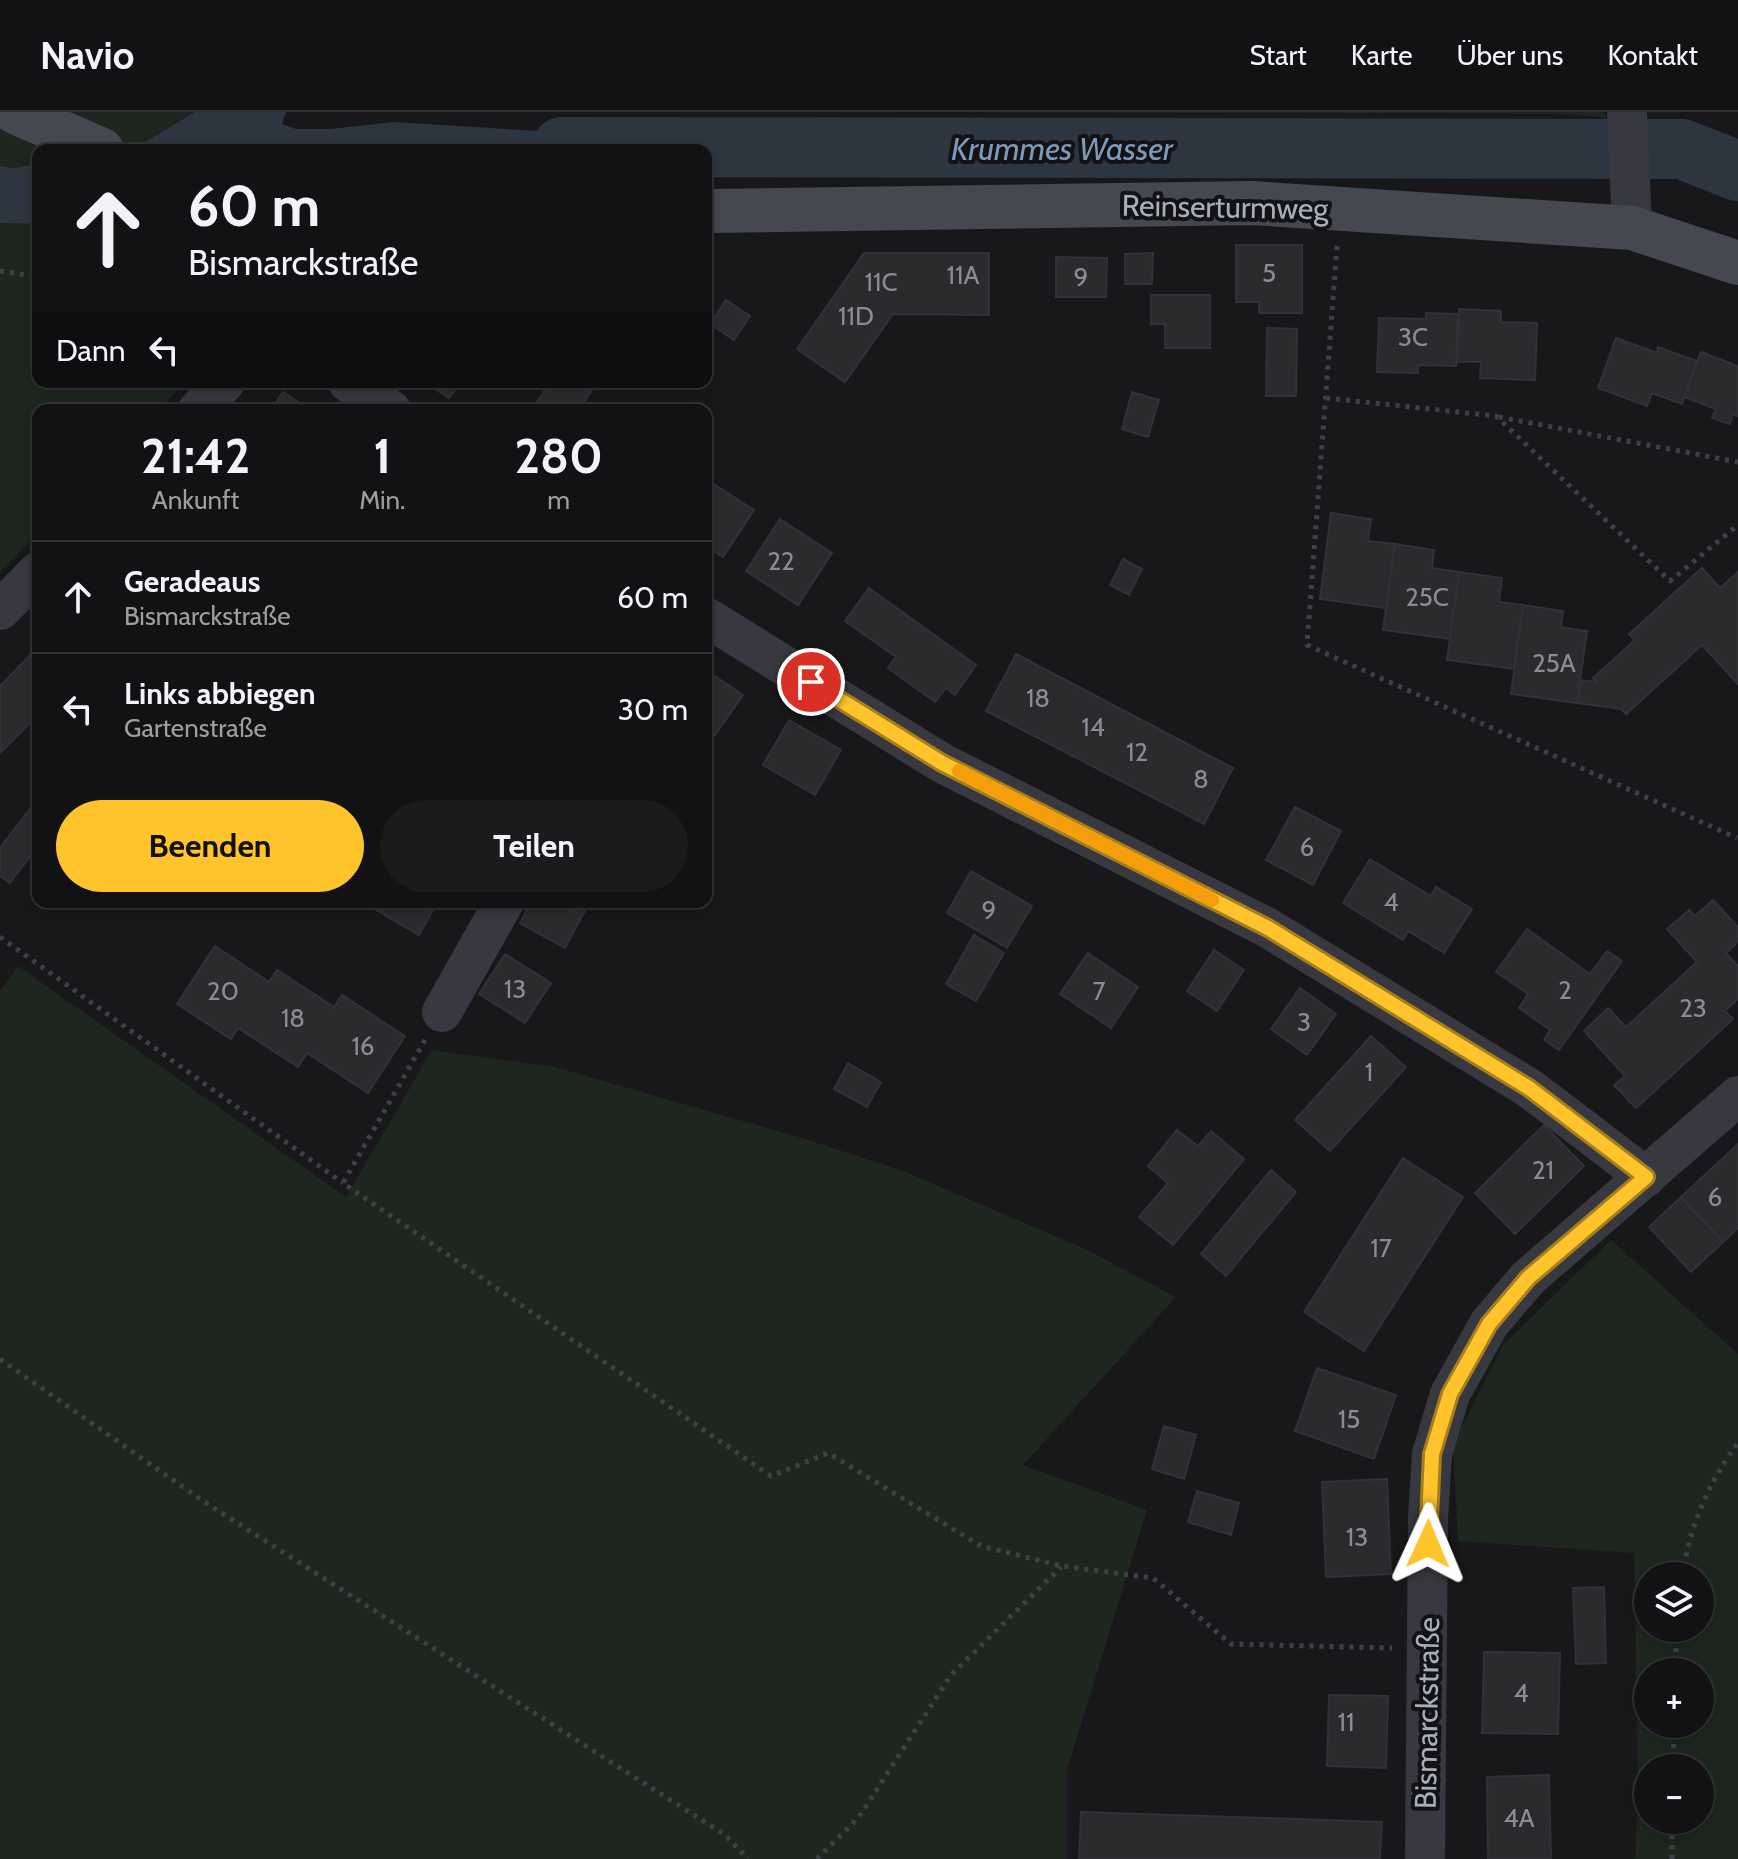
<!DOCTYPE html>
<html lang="de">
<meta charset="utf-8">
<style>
body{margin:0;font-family:Cabin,sans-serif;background:#1b1b1d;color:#f1f3f6;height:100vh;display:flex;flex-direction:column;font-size:30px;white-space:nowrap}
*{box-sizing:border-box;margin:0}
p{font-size:26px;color:#9c9ea0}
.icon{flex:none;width:44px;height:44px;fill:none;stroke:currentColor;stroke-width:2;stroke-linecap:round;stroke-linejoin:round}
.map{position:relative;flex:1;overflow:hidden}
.side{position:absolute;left:32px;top:292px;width:680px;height:504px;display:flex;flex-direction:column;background:#121214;border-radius:16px;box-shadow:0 4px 12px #0003,0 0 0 2px #313234}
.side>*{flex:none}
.banner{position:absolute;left:32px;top:32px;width:680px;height:244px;border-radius:16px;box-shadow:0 4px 12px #0003,0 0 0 2px #313234;background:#121214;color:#f1f3f6;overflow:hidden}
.controls{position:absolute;left:1634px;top:1450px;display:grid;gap:16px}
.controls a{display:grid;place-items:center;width:80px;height:80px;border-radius:50%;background:#121214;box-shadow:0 4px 12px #0003,0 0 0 2px #313234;font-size:40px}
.pin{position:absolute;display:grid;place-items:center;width:68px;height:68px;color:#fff;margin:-34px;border:4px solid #fff;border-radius:50%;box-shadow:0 2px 8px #0007}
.me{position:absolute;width:88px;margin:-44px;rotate:1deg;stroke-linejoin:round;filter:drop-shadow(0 0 6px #0008)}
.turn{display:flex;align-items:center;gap:28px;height:168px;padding:0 24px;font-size:36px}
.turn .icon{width:104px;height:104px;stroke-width:2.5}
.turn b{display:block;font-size:56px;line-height:68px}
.then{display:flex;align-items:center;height:76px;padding:0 24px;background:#0003;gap:16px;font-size:30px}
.eta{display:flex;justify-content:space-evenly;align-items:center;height:136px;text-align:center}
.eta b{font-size:48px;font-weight:800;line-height:56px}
.primary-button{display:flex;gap:16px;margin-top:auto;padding:16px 24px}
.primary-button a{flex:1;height:92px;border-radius:48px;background:#ffc32b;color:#111;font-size:32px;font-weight:800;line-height:92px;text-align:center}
.primary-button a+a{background:#1b1b1d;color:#f1f3f6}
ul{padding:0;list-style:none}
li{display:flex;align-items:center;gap:24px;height:112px;padding:0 24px;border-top:2px solid #313234}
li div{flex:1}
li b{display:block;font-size:30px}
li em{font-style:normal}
header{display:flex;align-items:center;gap:48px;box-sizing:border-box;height:112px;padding:0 40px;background:#121214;border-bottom:2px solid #313234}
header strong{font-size:38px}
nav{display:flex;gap:44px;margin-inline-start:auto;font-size:28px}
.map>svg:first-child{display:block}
</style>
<header>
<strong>Navio</strong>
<nav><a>Start</a><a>Karte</a><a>Über uns</a><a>Kontakt</a></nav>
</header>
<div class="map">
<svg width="1738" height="1747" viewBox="0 0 1738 1747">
<rect width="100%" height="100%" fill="#18181a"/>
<!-- green -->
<path fill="#1d261f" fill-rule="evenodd" d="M0,0h195l-48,29 -44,9h-65v14l-24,4 -14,-2z
M976,0h628l3,6 -42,-4z
M0,111l38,1v158h148l-28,28h-120v123l-38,39z
M18,854l328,231 86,-147 123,17 247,71 104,34 175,75 95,50 -153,168 124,45 -80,260v89h-1067v-868z
M1611,1128l127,114v505h-103l3,-66 -4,-240 -176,-12 -5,-96 50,-100zM1648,1464h52v52h-52zM1648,1560h52v52h-52zM1648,1656h52v52h-52z"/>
<!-- water -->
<path fill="#2c3640" d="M195,0h91l-4,12 14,5h35l63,-7 240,15 13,13h-544l44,-9z
M38,52v60l-38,-1v-57l14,2z"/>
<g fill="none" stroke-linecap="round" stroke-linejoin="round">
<!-- river -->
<path stroke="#2c3640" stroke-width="60" d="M562,35l1120,2 56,22"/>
</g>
<!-- building -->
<path fill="#2b2b2e" stroke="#323236" stroke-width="2" d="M1236,133h66v68h-43v-11h-23z
M864,141h125v62l-96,-1 -48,68 -48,-33z
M1153,141l-1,31h-27v-30z
M1056,145l51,1 -1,39h-50z
M1151,183h59v53h-45v-24h-14z
M726,188l24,16 -16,24 -24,-16z
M1459,197l42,2v11l36,1 -2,57 -55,-2 1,-16h-24z
M1426,201l32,1 -2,52 -38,-1v8l-41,-1 2,-54 47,1z
M1267,216l30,1 -1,67h-30z
M1616,226l41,15 1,-6 39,14 -15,43 -30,-11 -5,13 -49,-18z
M1701,240l37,14v50l-5,-1 -3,9 -18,-6 4,-9 -32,-12z
M425,270h35l-11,16z
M550,270h47l-18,28h-47z
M283,280l27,18h-39z
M1132,280l27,8 -11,37 -26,-8z
M706,367l48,31 -31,47 -17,-11z
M1331,401l40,6 -3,22 27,3 -9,64 -66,-9z
M780,407l52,34 -34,52 -52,-34z
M1395,432l39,6 -2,18 27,4 -9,67 -67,-9z
M1123,447l19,10 -13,26 -19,-10z
M1702,456l18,20 18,-16v112l-36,-39 -76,69 -5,-5 -44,-6 3,-23 17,2 -4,-4 42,-38 -6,-6z
M1459,460l43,6 -3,24 24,3 -9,64 -67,-9z
M869,476l107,77 -21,30 -9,-7 -11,14 -47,-34 8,-11 -51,-36z
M1523,493l40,6 -2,16 26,4 -10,72 -66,-9z
M38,535v68l-38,38v-67z
M1016,542l217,114 -29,56 -218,-113z
M706,558l37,25 -35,50 -2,-2z
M789,608l52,30 -26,45 -52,-30z
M36,689l2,2v43l-28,37 -10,-7v-28z
M1295,695l46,24 -28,54 -47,-25z
M1370,747l61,37 5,-9 36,22 -28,44 -36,-22 -5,9 -60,-37z
M971,759l61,35 -25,42 -60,-35z
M1713,788l25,27v15l-12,11 12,13v33l-13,12 8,8 -97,89 -22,-23 11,-9 -41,-45 24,-23 18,19 71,-65 -30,-33 22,-19 6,6z
M381,790h56l-18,33 -43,-25z
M531,790h26l25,14 -17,32 -45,-25z
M557,790h33l-8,14z
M1527,817l63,45 17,-23 15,10 -63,89 -15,-10 6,-10 -31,-22 9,-14 -32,-22z
M974,823l30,18 -28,48 -30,-17z
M215,834l54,36 8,-12 57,37 8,-12 63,41 -37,57 -61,-40 -9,14 -60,-39 -7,11 -54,-35z
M1214,838l30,20 -27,41 -30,-20z
M1088,841l50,34 -27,41 -51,-34z
M505,842l46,29 -26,40 -46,-29z
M1300,876l36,26 -29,41 -36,-26z
M1371,924l35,31 -76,84 -35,-31z
M848,951l33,19 -14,25 -33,-18z
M1544,1013l40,41 -69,68 -40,-41z
M1177,1018l21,16 13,-15 33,28 -71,86 -34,-28 29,-34 -20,-17z
M1738,1032v84l-15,14 -42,-45z
M1403,1046l60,39 -99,154 -60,-39z
M1271,1058l25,22 -70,84 -25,-22z
M1681,1085l42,45 -32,30 -42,-45z
M1317,1256l79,27 -22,64 -79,-28z
M1164,1314l32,9 -12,44 -32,-10z
M1387,1367l4,95 -65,3 -4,-95z
M1197,1379l42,12 -8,32 -43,-13z
M1604,1475l2,76 -30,1 -3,-76z
M1484,1540l76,1 -2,81 -76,-1z
M1329,1583l59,1 -2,72 -59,-2z
M1549,1663l2,84h-63l-1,-82z
M1081,1700l301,10 -2,37h-301z"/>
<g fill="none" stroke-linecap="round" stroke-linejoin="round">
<!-- path -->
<path stroke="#3e4047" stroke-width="5" stroke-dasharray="4 6" stroke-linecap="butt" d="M1337,134l-30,399 430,193
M0,159l38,6
M1326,286l170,18 174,165 68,-56
M1499,305l239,45
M0,825l343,246
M425,928l-82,143 428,293 57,-23 153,93 81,20 91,12 78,66 161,4
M0,1247l203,142 522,334 23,24
M1683,1464c6,-50 26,-94 55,-133
M1675,1560l2,-44
M1673,1656l1,-44
M817,1747l42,-42 92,-142 110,-108
M1672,1747v-39"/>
<!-- minor -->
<path stroke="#383940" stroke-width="40" d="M1627,0l5,116
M348,270l43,28
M198,298l27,-28
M0,498l38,-38
M706,505l236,146 326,165 261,160 117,89
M442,900l62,-110
M1425,1747l3,-341 4,-64 18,-60 39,-70 39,-46 210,-182"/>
<!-- secondary -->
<path stroke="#464850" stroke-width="44" d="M15,0l87,38
M706,99l546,-8 380,25 106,35"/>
</g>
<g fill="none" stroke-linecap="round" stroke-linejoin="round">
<defs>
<path id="route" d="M811,570l131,81 326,165 261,160 117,89 -118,101 -39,46 -39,70 -18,60 -4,90"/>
</defs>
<!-- route casing -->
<use href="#route" stroke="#a67f1c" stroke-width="20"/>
<!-- route -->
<use href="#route" stroke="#ffc32b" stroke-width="14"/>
<!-- slow -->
<path stroke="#f59e0b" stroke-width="14" d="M959,659l253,129"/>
</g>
<g text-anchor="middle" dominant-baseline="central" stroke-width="8" stroke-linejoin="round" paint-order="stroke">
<!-- number labels -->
<g font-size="26" fill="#898c97">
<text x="1269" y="161">5</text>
<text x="963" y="163">11A</text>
<text x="1081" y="165">9</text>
<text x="881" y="170">11C</text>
<text x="856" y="204">11D</text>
<text x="1413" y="225">3C</text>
<text x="781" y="449">22</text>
<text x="1427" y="485">25C</text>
<text x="1554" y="551">25A</text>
<text x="1038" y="586">18</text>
<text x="1093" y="615">14</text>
<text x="1137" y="640">12</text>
<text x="1201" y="667">8</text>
<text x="1307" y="735">6</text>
<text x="1391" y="790">4</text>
<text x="989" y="798">9</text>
<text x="515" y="877">13</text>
<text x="1565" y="878">2</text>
<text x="223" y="879">20</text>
<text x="1099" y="879">7</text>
<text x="1693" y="896">23</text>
<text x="293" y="906">18</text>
<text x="1304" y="910">3</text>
<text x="363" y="934">16</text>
<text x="1369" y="960">1</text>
<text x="1543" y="1058">21</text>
<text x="1715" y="1085">6</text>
<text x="1381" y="1136">17</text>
<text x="1349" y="1307">15</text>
<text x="1357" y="1425">13</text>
<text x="1521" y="1581">4</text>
<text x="1346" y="1610">11</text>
<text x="1519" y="1706">4A</text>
</g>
<!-- street labels -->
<g font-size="30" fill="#a9adbb" stroke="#131315">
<text transform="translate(1225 95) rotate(1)">Reinserturmweg</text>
<text transform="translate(1427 1601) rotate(-89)">Bismarckstraße</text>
</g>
<!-- water labels -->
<g font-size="32" font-style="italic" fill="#7d9ab9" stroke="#131315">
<text x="1062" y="36">Krummes Wasser</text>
</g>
</g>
</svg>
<div class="controls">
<a><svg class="icon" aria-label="layers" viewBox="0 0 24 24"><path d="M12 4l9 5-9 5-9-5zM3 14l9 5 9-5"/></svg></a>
<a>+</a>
<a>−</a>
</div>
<div class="pin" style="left:811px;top:570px;background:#d93025"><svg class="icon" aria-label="arrive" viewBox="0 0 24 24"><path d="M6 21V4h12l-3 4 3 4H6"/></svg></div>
<svg class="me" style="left:1428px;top:1432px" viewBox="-20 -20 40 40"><path d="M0-17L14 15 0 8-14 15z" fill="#ffc32b" stroke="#fff" stroke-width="4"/></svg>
<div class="banner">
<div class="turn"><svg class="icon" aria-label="ahead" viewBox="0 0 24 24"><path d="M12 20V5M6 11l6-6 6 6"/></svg><div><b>60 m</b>Bismarckstraße</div></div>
<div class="then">Dann<svg class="icon" aria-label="left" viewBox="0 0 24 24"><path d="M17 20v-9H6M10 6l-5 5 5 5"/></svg></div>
</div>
<section class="side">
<div class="eta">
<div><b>21:42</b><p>Ankunft</p></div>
<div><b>1</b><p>Min.</p></div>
<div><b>280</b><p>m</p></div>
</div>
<ul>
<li><svg class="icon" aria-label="ahead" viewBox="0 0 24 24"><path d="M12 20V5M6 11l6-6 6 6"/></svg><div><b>Geradeaus</b><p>Bismarckstraße</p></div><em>60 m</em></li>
<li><svg class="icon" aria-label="left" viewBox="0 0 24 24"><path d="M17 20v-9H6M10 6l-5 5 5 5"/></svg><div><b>Links abbiegen</b><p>Gartenstraße</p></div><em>30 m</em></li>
</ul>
<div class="primary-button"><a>Beenden</a><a>Teilen</a></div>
</section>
</div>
